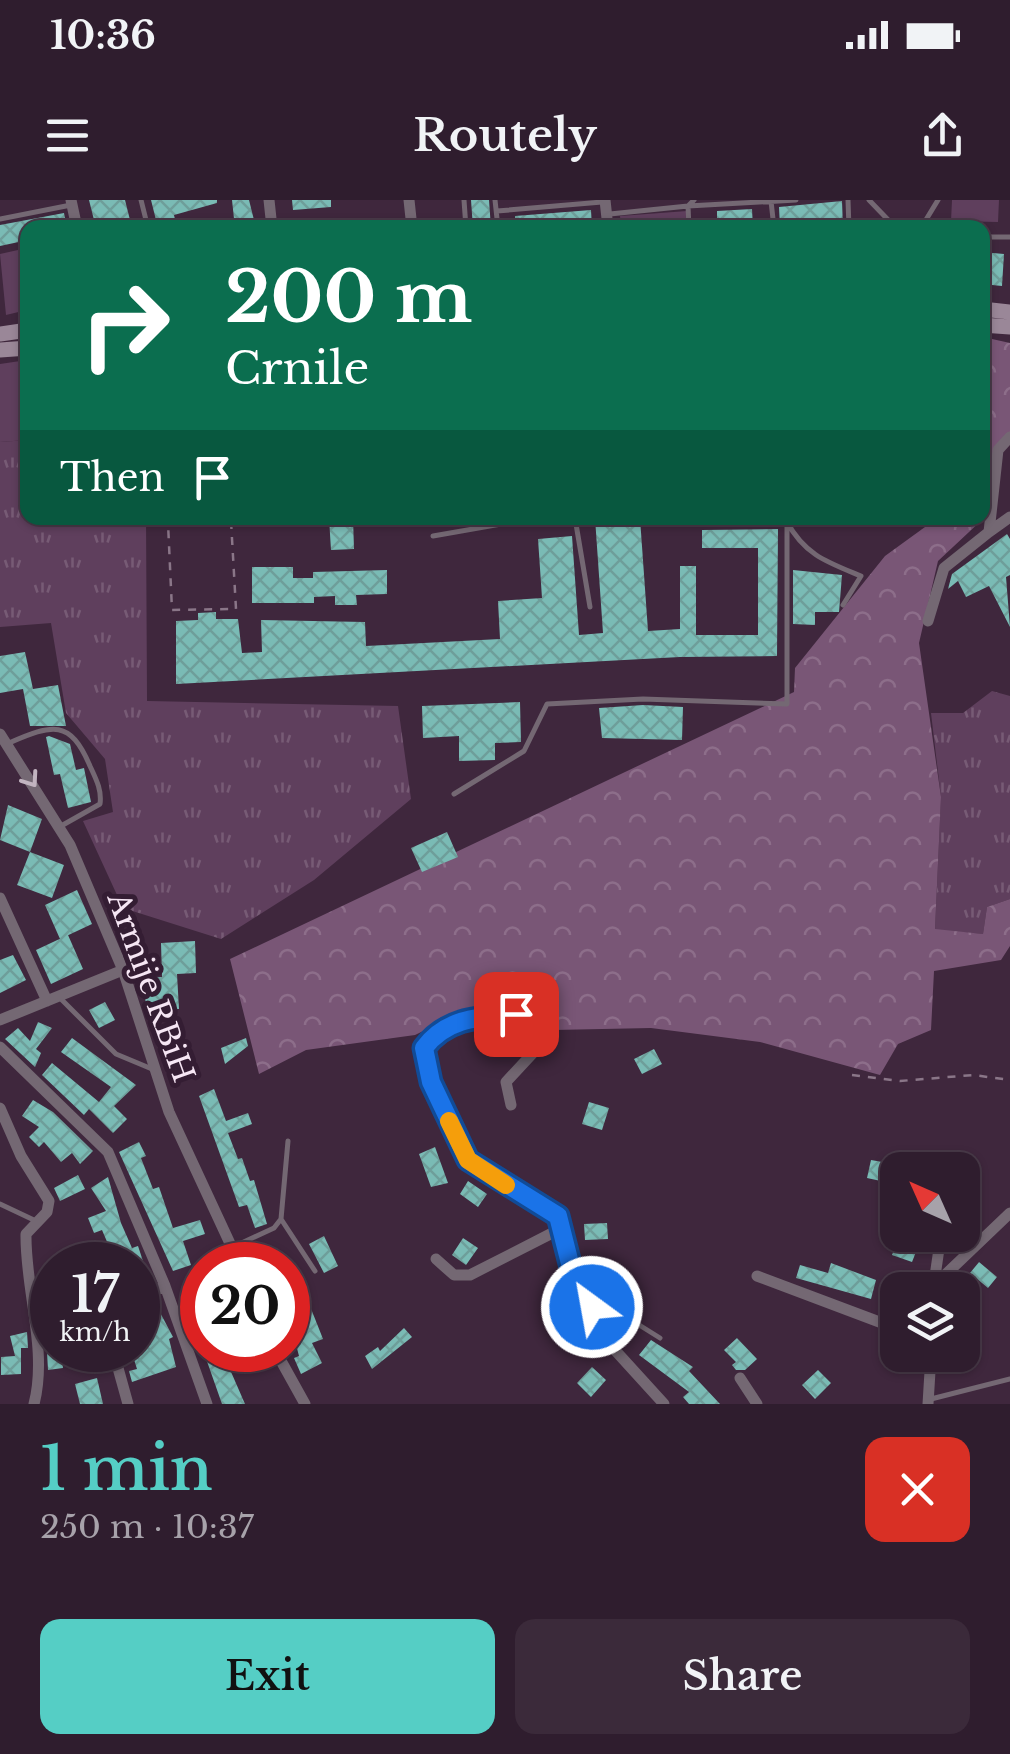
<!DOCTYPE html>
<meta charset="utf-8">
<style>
body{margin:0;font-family:"Libre Baskerville",serif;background:#3b2a3a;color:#f1f3f6;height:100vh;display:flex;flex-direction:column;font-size:38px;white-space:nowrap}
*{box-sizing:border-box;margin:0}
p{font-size:32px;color:#a7a2aa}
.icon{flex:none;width:55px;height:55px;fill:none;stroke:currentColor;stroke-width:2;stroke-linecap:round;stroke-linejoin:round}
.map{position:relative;height:1204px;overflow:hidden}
.side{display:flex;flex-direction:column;background:#2f1d2e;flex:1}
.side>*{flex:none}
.hud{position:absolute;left:20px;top:20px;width:970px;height:305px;border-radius:20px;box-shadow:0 2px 8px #0004,0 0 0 2px #4a3b4a;background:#0b6e4f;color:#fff;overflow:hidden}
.needle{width:65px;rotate:315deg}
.buttons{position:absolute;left:880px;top:952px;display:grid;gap:20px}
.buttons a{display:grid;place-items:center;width:100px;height:100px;border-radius:20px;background:#2f1d2e;box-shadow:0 2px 8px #0004,0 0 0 2px #4a3b4a;font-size:50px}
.speed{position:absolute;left:30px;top:1042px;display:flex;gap:20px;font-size:50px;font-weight:700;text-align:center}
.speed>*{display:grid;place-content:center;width:130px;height:130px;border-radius:50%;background:#2f1d2e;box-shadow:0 2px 8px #0004,0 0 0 2px #4a3b4a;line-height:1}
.speed small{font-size:25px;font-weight:400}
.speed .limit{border:15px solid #d22;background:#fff;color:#111}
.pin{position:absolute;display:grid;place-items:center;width:85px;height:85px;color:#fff;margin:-42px;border-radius:20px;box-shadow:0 5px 15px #0006}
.me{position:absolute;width:110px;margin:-55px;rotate:328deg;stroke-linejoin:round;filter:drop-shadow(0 0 8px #0008)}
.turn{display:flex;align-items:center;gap:35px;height:210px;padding:0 40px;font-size:45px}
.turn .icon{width:130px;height:130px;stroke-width:2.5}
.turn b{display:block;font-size:70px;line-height:85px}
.then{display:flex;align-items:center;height:95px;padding:0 40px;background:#0003;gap:20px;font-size:38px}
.round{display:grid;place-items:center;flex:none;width:105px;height:105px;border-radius:20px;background:#3b2a3a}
.headline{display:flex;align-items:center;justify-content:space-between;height:170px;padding:0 40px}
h1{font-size:60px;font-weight:600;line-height:75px;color:#55cec5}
.cta{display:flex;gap:20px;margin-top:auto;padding:20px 40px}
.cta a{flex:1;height:115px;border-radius:20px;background:#55cec5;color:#111;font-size:40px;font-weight:600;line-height:115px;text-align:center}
.cta a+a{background:#3b2a3a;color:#f1f3f6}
.status{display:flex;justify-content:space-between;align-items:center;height:70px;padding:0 50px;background:#2f1d2e;direction:ltr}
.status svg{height:28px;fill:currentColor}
header{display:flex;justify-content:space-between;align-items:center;height:130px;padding:0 40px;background:#2f1d2e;font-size:45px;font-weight:600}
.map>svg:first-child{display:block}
</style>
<div class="status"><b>10:36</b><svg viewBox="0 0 49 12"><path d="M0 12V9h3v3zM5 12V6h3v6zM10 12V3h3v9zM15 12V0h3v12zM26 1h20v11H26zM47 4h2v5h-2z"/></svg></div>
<header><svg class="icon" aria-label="menu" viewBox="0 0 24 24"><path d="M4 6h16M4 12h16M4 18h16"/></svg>Routely<svg class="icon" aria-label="share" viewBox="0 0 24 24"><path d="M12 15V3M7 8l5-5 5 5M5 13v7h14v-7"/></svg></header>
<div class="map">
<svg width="1010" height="1204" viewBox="0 0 1010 1204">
<defs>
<pattern id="grass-tufts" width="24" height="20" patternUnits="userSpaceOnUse" patternTransform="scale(2.5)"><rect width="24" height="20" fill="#5f3f5d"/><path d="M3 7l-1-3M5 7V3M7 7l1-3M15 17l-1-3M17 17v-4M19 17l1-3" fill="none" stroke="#775b75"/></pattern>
<pattern id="forest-crowns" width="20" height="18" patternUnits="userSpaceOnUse" patternTransform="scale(2.5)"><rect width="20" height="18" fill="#795676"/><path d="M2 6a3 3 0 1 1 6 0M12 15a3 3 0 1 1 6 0" fill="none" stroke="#8d6e8a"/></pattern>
<pattern id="building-cross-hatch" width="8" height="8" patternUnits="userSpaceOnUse" patternTransform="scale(2.5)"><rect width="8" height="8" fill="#7abbb5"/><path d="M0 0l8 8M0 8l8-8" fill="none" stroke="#6e9e9a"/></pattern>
</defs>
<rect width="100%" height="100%" fill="#3f273d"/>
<!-- grass -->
<path fill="url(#grass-tufts)" d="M27,240l1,78h118l1,183 251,5 13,93 -97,81 -93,59 -98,-31 -40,-87 30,-9 -8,-53 -39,-46 -15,-90 -51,4v-185z
M992,491l18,5v203l-23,8 -4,27 -48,-4 6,-133 -10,-84h32z"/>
<!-- forest -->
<path fill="url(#forest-crowns)" d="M983,137l27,6v89l-15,17 -11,69 -46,43 -19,82 22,154 -6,132 48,5 4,-27 23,-8v47l-9,14 -67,11 -3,59 -33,14 -18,31 -120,-33 -109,-14 -98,2 -25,-14 -59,-7 -54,26 -109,15 -47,24 -29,-115 564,-267 1,-24 90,-112 40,-29v-9h57z"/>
<!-- park -->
<path fill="#5f3f5d" d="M952,0h47l-1,22 -47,-1z
M687,11l1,16h-67l-1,-11z
M27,48v62l-21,5 -6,-61z
M27,160v80l-27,2v-78z"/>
<!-- building -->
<path fill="url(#building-cross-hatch)" d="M89,0h36l7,28h-36z
M151,0h66v3l-43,12 3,13h-19z
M232,0h17l7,28h-21z
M292,0h39v7l-38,3z
M471,0h18l2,28h-18z
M842,1l1,27h-63l-1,-21z
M752,9l1,19h-36v-17z
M591,10l1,18h-76l-1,-12z
M64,13l3,15h-39v12l-28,6v-21z
M982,52l22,2 -2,32 -20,-2z
M329,318h24l1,31 -23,1z
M595,318h45l8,113 32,-2v-63h16v69h62v-87h-56v-18l76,-1 -1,127 -97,1 -504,27v-63l22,-1v-7l18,-1v7h22l4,34 20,-1 -1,-32 104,2 1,24 134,-7 -2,-38 44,-3 -4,-59 34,-3 7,99 24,-2z
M1007,334l3,5v36l-4,2 4,50 -21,-41 -23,11 -8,-16 -10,8 4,-15z
M252,367h41v11h20v-6l74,-2v24l-31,1 1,10h-22v-9l-21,1v6h-62z
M793,370l49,5 -3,37h-24v13l-22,-1z
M25,452l8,37 25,-4 8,41h-36l-7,-37 -23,4v-37z
M520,502l1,40 -26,1v17l-36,1v-25l-36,2 -1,-32z
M643,505l40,2 -1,33 -80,-2 -3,-30z
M49,536l21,8 6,26 8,-2 7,34 -23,6 -8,-34 -6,1 -8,-38z
M8,605l34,14 -12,33 -30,-12z
M447,632l11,25 -36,15 -11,-24z
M30,652l34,13 -12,33 -35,-13z
M77,690l15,34 -32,15 -15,-34z
M68,735l15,34 -32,15 -15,-34z
M195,741l1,32 -19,1 2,35 -33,1 -2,-32 18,-1 -1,-34z
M13,755l13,25 -26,13v-33z
M105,802l10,18 -16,8 -10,-18z
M38,822l14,6 -16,21 5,4 -6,14 -30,-28 13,-11 12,13z
M72,838l64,47 -22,21 13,13 -14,14 -24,-24 -5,6 -42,-40 10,-12 47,39 12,-15 -50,-35z
M246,838l2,8 -23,18 -4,-16z
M654,849l8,15 -20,10 -8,-15z
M214,889l12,32 22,-8 4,11 -24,9 10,26 4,-1 8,23 4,-1 13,44 -12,4 -8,-23 -8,2 -40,-111z
M33,900l20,12 40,39 -13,13 -8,-11 -11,9 -17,-20 -5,5 -10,-10 10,-10 -17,-11z
M589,902l20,6 -7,22 -20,-6z
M139,942l7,14 -5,2 12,31 6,-2 14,41 27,-8 5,14 -22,7 8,24 -18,6 -54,-119z
M435,947l13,36 -17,4 -12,-33z
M871,960l23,4 -4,19 -23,-5z
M78,975l7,14 -25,12 -6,-13z
M108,977l13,46 11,25 6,-2 12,36 -12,6v-23h-21l-15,-35 -8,3 -6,-15 18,-7 -15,-23z
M468,981l19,13 -9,13 -18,-13z
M607,1023l1,16 -23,1 -1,-16z
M324,1036l14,30 -14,7 -15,-29z
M463,1038l15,10 -12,17 -14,-10z
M898,1039l20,8 -6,15 -20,-7z
M979,1062l18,15 -9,11 -18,-15z
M831,1063l45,17 -5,19 -75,-21 4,-13 28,8z
M288,1071l14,28 4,-3 17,43 -11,4 10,20 -21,11 -7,-16 5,-2 -11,-42z
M197,1087l5,14v33l-17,-42z
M154,1101l19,36 -4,2 7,28 -44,15 -3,-11 8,-2 -6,-19 20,-10 -13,-33z
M404,1128l8,9 -40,32 -7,-13 13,-9 2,4z
M27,1132l1,16h-7v26l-20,1v-18l14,-1 -5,-20z
M46,1134l6,1v15l9,2 2,16 -15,2z
M737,1138l20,21 -12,11h-9l-4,-5 4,-3 -12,-12z
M651,1140l42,27 -4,4 31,33h-31l-6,-7 6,-5 -50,-37z
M203,1150h40l-18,8 20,46h-23z
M592,1167l14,13 -15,17 -14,-14z
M818,1170l13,13 -16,16 -13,-14z
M97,1178l6,26h-23l-5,-20z"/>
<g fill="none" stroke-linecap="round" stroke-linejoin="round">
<!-- path -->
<path stroke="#8a7688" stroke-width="2.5" stroke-dasharray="8 8" stroke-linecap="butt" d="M231,321l5,88 -64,1 -4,-87z
M852,875l48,6 73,-6 37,5"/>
<!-- lane -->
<path stroke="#746873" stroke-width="5" d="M141,0l7,28
M464,0l2,28
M495,0l3,28
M848,0l1,28
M869,0l27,28
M771,1l3,27
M497,11l105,-9
M610,14l78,-8 6,-6
M0,19l71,-14
M689,28l-1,-22 108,-6
M921,28l17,-28
M982,37h28
M575,318l15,89
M673,318l14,6 100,-2c18,33 40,40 74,54l-18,29
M433,336l103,-18
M9,543c44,-19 61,-24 81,23 6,13 12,24 10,38l-39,22
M454,594l70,-43 23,-47 96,-5 144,5v-186
M60,798l56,56 36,15
M0,1004l36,17
M281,1019l34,52
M233,1047l41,-19 7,-9 7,-78
M585,1113l19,-10 56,35
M931,1199l79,-20"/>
<!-- street -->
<path stroke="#746873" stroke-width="11" d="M71,0l6,28
M269,0l3,28
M409,0l3,28
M605,0l3,28
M1010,237l-12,13 -9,82 21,-15
M928,421l16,-53 45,-36
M0,534l70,111 53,125 46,142 71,153
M0,698l47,103
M0,820l123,-50
M0,847l108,105 57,134 42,118
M511,905l-5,-23 39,-42 -4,-17c-35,-20 -94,-6 -118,25l8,34 37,78 90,56 25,99 81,89
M0,908l21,48 28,45 -2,11 -21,22c-1,55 22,116 8,170
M925,966l3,4
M436,1059l18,16h16l94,-48
M757,1076l141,53
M934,1079l11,-4 65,-62
M933,1090l8,-55
M138,1098l27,-12
M113,1150l15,54
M275,1150l30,54
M740,1178l17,26
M928,1204l3,-49"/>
<!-- secondary -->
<path stroke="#9a8798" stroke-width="15" d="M982,109l28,3
M982,125l28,2
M0,134l28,-4
M0,150l28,-2"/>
</g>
<!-- one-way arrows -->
<defs><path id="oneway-chevron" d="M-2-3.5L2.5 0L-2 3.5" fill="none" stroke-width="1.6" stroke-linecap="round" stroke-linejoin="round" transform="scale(2.5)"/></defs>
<use stroke="#c2b4c0" href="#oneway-chevron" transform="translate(31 580) rotate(55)"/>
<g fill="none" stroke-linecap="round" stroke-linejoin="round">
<defs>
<path id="route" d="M516,814c-35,3 -69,3 -92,34l7,34 37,78 90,56 25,99 9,-8"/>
</defs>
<!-- route casing -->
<use href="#route" stroke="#114b97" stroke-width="25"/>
<!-- route -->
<use href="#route" stroke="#1a73e8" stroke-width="18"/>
<!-- slow -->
<path stroke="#f59e0b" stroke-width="18" d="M449,921l19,39 38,25"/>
</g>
<g text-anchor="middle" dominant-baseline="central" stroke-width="10" stroke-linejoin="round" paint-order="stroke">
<!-- street labels -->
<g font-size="30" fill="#f6e6f4" stroke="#341d33">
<text transform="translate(151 787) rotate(70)">Armije RBiH</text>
</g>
</g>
</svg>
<div class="buttons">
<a><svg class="needle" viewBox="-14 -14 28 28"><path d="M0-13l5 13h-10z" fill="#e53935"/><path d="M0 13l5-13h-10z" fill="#a7a2aa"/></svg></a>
<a><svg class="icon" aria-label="layers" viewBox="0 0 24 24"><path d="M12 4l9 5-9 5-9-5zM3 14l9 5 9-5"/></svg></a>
</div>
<div class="speed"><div>17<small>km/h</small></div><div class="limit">20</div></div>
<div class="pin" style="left:516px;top:814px;background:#d93025"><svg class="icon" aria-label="arrive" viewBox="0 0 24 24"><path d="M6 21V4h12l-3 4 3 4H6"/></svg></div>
<svg class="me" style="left:592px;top:1107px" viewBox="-20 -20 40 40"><circle r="17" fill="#1a73e8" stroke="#fff" stroke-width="3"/><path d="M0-11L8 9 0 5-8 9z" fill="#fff"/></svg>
<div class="hud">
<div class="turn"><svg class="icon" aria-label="right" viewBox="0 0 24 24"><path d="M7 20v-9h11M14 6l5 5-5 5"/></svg><div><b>200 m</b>Crnile</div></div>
<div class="then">Then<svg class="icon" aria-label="arrive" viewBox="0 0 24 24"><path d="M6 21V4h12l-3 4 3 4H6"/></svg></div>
</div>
</div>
<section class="side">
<div class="headline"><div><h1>1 min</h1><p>250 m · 10:37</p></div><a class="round" style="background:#d93025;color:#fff"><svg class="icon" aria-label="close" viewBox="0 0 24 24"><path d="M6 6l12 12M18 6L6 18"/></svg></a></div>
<div class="cta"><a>Exit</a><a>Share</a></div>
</section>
